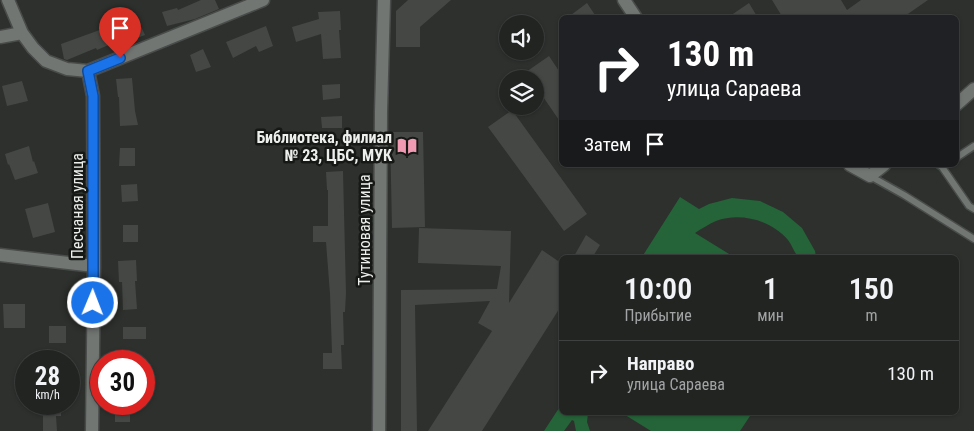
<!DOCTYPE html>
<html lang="ru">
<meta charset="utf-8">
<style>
body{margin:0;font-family:"Roboto Condensed",sans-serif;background:#2a2c2a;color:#f1f3f6;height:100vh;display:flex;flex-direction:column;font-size:19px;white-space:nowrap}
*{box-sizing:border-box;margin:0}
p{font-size:16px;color:#a2a4a5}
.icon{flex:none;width:28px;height:28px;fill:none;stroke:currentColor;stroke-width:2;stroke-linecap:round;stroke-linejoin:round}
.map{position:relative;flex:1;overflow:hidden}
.side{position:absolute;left:559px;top:255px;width:400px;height:160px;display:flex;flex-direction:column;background:#222422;border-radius:8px;box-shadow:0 1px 4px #0004,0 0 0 1px #3f4140}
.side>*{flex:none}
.banner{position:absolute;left:559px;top:15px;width:400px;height:152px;border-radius:8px;box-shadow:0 1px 4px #0004,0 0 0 1px #3f4140;background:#202124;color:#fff;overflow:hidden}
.buttons{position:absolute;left:499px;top:15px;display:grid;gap:10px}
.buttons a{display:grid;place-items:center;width:45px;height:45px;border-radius:50%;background:#222422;box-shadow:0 1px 4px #0004,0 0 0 1px #3f4140;font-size:25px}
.speed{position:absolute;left:15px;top:350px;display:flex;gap:10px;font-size:25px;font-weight:700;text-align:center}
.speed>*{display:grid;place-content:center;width:65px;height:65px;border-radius:50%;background:#222422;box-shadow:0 1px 4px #0004,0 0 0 1px #3f4140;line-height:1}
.speed small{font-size:12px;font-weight:400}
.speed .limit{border:8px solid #d22;background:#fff;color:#111}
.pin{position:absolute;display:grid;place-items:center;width:42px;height:42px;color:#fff;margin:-51px -21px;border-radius:50% 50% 50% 0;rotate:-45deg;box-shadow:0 0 5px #0007}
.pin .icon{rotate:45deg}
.me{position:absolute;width:55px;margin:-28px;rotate:1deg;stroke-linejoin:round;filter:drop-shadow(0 0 4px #0008)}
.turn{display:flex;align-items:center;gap:18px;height:105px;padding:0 25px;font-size:22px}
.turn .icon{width:65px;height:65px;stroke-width:2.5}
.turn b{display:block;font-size:35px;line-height:42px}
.then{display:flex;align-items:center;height:48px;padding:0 25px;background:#0003;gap:10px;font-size:19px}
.eta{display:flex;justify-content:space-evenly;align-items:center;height:85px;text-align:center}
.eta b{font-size:30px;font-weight:600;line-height:35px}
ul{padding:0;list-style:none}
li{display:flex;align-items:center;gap:15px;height:65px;padding:0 25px;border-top:1px solid #3f4140}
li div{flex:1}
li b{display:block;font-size:19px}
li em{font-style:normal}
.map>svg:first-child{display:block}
</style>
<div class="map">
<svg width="974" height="431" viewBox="0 0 974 431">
<rect width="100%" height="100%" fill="#2d302d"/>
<!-- green -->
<path fill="#256438" d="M680,197l19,12 10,-5 23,-6 28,3 23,11 19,16 13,23 1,6h-18c-4,-5 -6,-12 -10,-17 -17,-20 -48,-28 -72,-19 -7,3 -15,8 -21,12l39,24h-92z
M561,405v7l27,1 -1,9 3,9h-14l-2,-10 -2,-1 -8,11h-20z
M622,413h130l-12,18h-89z"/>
<!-- building -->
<path fill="#444744" d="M201,0h14l4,9 -24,10 -28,7 -5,-14 15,-4 1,2z
M408,0h43l-31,27v20h-24v-36z
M772,0h69l6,10 14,-10h67l-26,18h-119z
M587,3l10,15h-30z
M749,3l9,15h-31z
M340,11l1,19h-2l2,28 -18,1 -2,-25 -25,8 -4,-15 27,-8 -1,-7z
M137,18l8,17 -16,6 -2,-4 -30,13 -1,-2 -29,12 -3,-1 -3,-15 47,-17 2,4z
M266,26l7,20 -14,6 -3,-6 -23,12 -7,-16z
M203,49l8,18 -15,5 -6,-17z
M549,56l12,18v49l-26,-38v-6h-4l-5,-7z
M132,78l3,33 3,14 -18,1 -1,-29h-1l-2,-18z
M22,81l6,20 -21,5 -5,-20z
M340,84v14l-17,2 -1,-15z
M512,110l75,104 -23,17 -76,-104z
M342,116v12h-20l-1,-11z
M390,132h33l2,95 -33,1z
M29,146l4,16 1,-1 4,12 -23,7 -6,-16 -1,1 -3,-11z
M120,148h15v18h-16z
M343,171l3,122 -1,19h-2l1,33h-3l1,24h-19v-16h9l-2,-59 -4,-52h-13v-16h15v-36h-1l-1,-18z
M137,184l1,17 -16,1 -1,-17z
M48,203l7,29 -22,6 -8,-29z
M123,225h15v17h-15z
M419,228l92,3 -2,72 33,-53 19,13v43l-79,125h-54l64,-100 -14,-8 12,-22 -75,4 2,126h-16v-141l96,-1 4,-23 -83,-3z
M586,235l14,10 -8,13h-19z
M136,260l1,21h-2l2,28 -14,1 -1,-28h-3l-1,-21z
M3,304h22v24h-21z
M49,326h17v17h-17z
M123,327h23v12h-23z
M43,404h18v12h-5l1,15h-14z
M115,408h15v14h-15z"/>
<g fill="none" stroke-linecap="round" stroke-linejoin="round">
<defs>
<path id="service" d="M956,158l18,-12
M939,165l3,2 27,39 5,3
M870,176l34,19 70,44"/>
<path id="minor" d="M8,0l14,33 11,15 13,13 21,8 21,2 175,-71
M624,0l12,18
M0,37l22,-4
M88,71l5,25 1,170 -2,165
M956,105l18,-16
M850,165l20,11 14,-11
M0,255l94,11
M379,431l2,-319 3,-112"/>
</defs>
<!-- service casing -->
<use href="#service" stroke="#494c4a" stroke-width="9"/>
<!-- minor casing -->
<use href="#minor" stroke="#494c4a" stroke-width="15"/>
<!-- service -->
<use href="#service" stroke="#727673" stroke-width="6"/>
<!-- minor -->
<use href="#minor" stroke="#727673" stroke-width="12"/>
</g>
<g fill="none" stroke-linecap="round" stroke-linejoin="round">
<defs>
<path id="route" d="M93,303v-207l-5,-25 32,-13"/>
</defs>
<!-- route casing -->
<use href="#route" stroke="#114b97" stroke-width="12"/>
<!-- route -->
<use href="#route" stroke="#1a73e8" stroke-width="9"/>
</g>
<!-- icons -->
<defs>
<symbol id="library-bare" viewBox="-9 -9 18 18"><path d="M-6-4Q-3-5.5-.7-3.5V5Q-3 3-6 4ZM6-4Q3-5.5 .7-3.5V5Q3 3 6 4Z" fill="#f19ab4" stroke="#161816" stroke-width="2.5" paint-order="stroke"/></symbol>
</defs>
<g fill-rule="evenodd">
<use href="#library-bare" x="393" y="132" width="28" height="28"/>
</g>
<g text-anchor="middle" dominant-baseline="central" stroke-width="5" stroke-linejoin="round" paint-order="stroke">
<!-- poi labels -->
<g font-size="16" font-weight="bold" fill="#edefed" stroke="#161816" text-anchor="end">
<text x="392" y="137">Библиотека, филиал<tspan x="392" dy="18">№ 23, ЦБС, МУК</tspan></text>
</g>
<!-- street labels -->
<g font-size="16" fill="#edefed" stroke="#161816">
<text transform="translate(77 206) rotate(-90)">Песчаная улица</text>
<text transform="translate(364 230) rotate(-90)">Тутиновая улица</text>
</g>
</g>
</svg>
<div class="buttons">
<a><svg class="icon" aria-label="sound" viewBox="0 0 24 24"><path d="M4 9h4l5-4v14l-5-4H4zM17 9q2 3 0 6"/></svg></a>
<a><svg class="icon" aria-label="layers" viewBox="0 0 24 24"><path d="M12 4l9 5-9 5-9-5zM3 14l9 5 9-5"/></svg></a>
</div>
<div class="speed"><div>28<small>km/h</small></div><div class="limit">30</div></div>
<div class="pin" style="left:120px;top:58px;background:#d93025"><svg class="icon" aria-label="arrive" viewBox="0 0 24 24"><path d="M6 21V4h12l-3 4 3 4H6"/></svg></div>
<svg class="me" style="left:93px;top:303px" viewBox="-20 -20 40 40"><circle r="17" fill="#1a73e8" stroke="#fff" stroke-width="3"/><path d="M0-11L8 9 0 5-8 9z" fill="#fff"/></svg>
<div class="banner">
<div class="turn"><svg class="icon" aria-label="right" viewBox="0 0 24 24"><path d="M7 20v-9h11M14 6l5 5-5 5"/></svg><div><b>130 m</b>улица Сараева</div></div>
<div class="then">Затем<svg class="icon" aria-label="arrive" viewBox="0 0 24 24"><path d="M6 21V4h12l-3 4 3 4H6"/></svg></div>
</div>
<section class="side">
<div class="eta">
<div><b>10:00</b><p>Прибытие</p></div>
<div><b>1</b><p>мин</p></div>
<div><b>150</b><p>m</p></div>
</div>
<ul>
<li><svg class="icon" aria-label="right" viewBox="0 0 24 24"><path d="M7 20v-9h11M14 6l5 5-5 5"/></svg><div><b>Направо</b><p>улица Сараева</p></div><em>130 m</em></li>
</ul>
</section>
</div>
